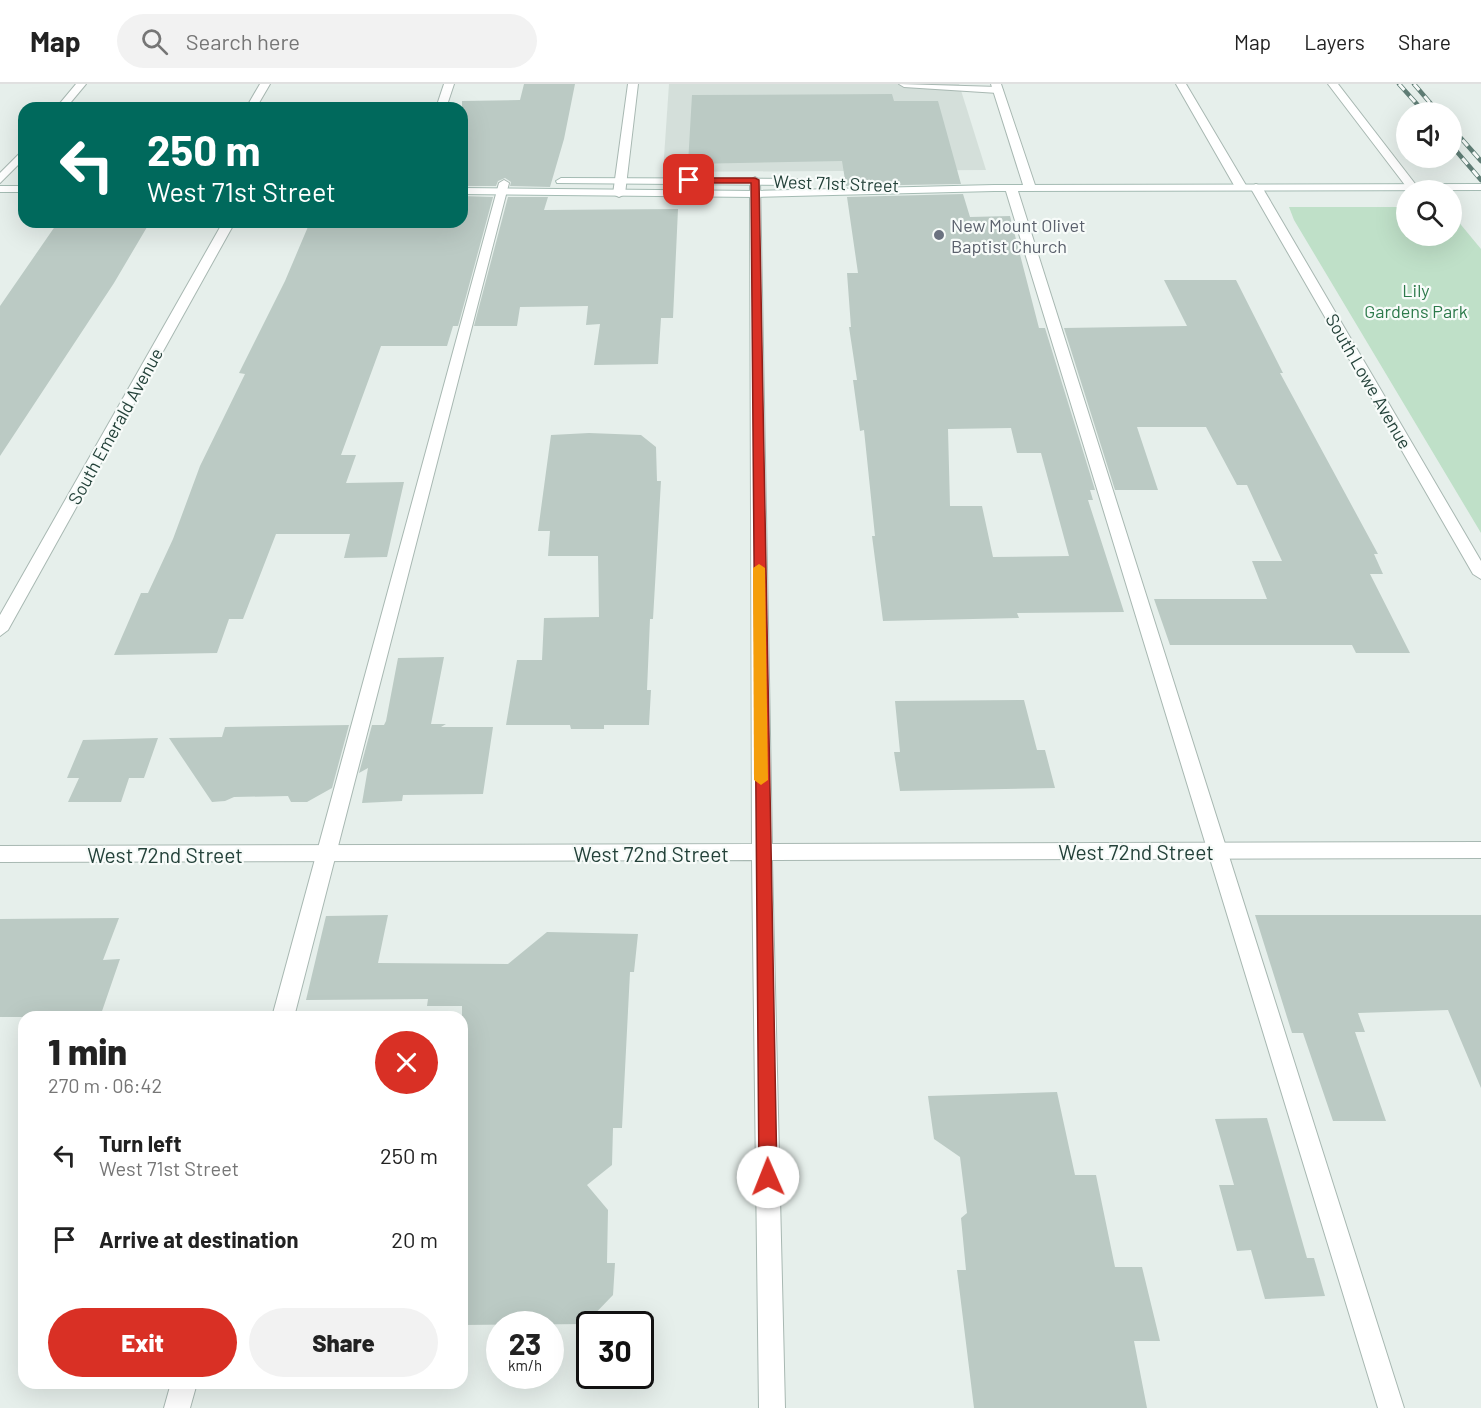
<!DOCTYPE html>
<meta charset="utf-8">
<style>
body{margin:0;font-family:Barlow,sans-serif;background:#f2f2f2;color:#222;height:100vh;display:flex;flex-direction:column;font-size:22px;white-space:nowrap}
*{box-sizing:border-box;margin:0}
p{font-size:20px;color:#767676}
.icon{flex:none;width:33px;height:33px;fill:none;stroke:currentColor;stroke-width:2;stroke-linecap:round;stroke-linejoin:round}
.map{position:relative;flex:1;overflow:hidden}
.panel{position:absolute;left:18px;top:927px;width:450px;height:378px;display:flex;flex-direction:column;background:#fff;border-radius:18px;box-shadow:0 6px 24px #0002}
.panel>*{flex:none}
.top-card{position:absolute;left:18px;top:18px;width:450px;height:126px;border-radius:18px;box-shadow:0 6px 24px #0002;background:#00695c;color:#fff;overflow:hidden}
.controls{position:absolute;left:1396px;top:18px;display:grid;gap:12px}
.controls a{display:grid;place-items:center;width:66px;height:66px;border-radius:50%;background:#fff;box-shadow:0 6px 24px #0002;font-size:30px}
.speed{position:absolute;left:486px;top:1227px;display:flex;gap:12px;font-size:30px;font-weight:700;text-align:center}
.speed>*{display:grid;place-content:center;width:78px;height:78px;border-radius:50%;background:#fff;box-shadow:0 6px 24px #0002;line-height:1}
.speed small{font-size:15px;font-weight:400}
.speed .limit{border:3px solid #111;border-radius:9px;background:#fff;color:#111}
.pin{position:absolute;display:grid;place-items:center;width:51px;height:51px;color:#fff;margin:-26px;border-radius:12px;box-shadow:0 3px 9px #0006}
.me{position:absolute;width:66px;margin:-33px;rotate:359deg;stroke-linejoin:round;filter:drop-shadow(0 0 4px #0008)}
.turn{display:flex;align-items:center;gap:21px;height:126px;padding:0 30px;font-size:27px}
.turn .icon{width:78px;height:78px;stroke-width:2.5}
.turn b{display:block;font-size:42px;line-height:51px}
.round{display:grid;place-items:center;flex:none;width:63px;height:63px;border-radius:32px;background:#f2f2f2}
.headline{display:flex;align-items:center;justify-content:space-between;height:102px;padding:0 30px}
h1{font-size:36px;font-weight:800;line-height:45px}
.button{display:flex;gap:12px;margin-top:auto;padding:12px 30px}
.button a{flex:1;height:69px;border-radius:36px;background:#d93025;color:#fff;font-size:24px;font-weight:800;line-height:69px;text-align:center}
.button a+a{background:#f2f2f2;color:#222}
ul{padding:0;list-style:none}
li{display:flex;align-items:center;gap:18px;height:84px;padding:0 30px}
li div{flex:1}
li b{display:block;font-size:22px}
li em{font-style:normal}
header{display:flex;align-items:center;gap:36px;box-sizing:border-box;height:84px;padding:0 30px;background:#fff;border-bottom:2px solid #e0e0e0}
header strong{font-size:28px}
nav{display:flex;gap:33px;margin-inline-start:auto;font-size:21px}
.search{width:420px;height:54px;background:#f2f2f2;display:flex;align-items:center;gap:15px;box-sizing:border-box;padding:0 21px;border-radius:33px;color:#767676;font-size:22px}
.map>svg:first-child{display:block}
</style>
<header>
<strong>Map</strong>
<div class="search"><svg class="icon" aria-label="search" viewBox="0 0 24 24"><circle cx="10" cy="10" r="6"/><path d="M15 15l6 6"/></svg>Search here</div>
<nav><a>Map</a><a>Layers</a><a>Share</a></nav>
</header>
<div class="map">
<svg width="1481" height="1324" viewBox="0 0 1481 1324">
<rect width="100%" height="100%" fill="#e6efeb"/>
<!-- built -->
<path fill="#d4dfda" d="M669,0h290l27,86 -323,2z"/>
<!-- green -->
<path fill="#bfe0c8" d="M1289,123h118v29h45v-22l29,35v284l-187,-313z"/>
<!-- building -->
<path fill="#bbcac4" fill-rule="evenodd" d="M524,0h51l-11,55 -14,48 -40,-1 1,-4 -6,-4 -7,3 -2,5h-34v-85l58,-1z
M892,10l2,7h44l23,83 -115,2 -4,-25 -154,3 4,-69z
M963,110l7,23 40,-1 29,112h6l50,162h-5l3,10h-5l36,112 -107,1 2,5 -136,3 -11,-85h3l-11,-106 -4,1 -7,-51h4l-8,-53h2l-4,-54h11l-11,-76zM1011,344l6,25h24l28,103 -76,1 -11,-51h-32l-2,-77z
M462,112l31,1 -35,129h-5l-6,20h-66l-40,109h15l-10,28 58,-1 -17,75 -43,1 6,-24h-74l-33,85h-14l-12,34 -103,2 27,-62h7l25,-54 27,-73 45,-92 -6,-1 46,-92 25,-59h152z
M508,113h40l-4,13 134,-1 -5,109h-12l-3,46 -64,1 6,-41 -14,1 2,-19 -68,1 -3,19h-43z
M58,138h92l-36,61 -114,173v-150z
M1164,196h72l47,93h-3l98,181h-4l9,20h-13l40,79h-54l-4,-8h-182l-16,-46h113l-15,-38h30l-35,-76h-10l-31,-58h-69l21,63h-43l-51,-162 123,-2z
M589,349l52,2 15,12 1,34h4l-8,138h-3l-3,71h4l-2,35h-45v4h-33l-1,-4h-64l11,-65h25l2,-42 55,-1 -1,-61h-50l2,-25h-12l13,-96z
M444,573l-13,67h15l-5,3h52l-10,67 -80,1 -1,6 -40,2 6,-35 -9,5 13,-48h12l2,-4 12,-63z
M1024,616l13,50h8l10,38 -155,3 -6,-39h6l-5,-51z
M349,641l-17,63 -25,14h-16l-3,-6 -54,1 -9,4 -13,1 -43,-64 53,-1 3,-10z
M158,654l-14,40h-15l-8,24h-53l11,-24h-12l16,-38z
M388,831l-10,48 130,1 39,-32 91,2 -4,38h-4l-8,156h-9l-1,37 -25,20 21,25 -1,53h8l-2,32 -28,29 -123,1v-319h-35l1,-7 -122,1 20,-84z
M1255,831h226v173l-33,-78 -90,3 7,19h-10l31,89h-53l-30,-88h-11z
M119,834l-16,42 17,-1 -20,58h-100v-98z
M1057,1008l18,83h21l19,92h27l18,74h-26l13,67h-173l-17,-138h9l-5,-52 6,-5 -7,-56 -26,-18 -6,-43z
M1267,1034l40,140h7l11,38 -60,3 -14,-49 -14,1 -18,-66h15l-19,-66z"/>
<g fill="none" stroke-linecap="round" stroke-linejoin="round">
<defs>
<path id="lane" d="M76,0h10l-20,24h-10z
M444,0h10l-8,24h-10z
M899,0l99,3 5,3 -5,3 -94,-6z
M1176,0h10l61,103 -2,2 -10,-2z
M1328,0h10l78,101v4h-8z
M24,65v10l-24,24v-10z
M504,96l5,3 -215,834h-22l227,-834z
M1011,101l6,3 387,1220h-26l-373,-1220z
M171,1299h26l-7,25h-26z"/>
<path id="street" d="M260,0h10l-14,24h-10z
M628,0h10l-13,110 -6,3 -6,-3z
M991,0h10l35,104 -2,2 -10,-2z
M755,93l5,3 12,664 709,-2v16l-709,2 13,548h-26l-7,-548 -752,2v-16l752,-2 -2,-664z
M1256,100l6,3 219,374v18l-8,-5 -223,-387z
M223,138h12l-227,408 -8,6v-21z"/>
<path id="secondary" d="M561,94l236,1 5,3 -5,3 -240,-2 -1,-2z
M1481,100v6l-487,1 -239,6 -293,-3v-6l293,3 239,-6z
M0,102h24v6h-24z"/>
</defs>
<!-- lane casing -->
<use href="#lane" stroke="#a8b8b2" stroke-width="2"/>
<!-- street casing -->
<use href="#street" stroke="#a8b8b2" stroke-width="2"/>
<!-- secondary casing -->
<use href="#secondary" stroke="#a4bbb3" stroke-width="2"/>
<!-- lane -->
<use href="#lane" fill="#fff" fill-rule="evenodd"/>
<!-- street -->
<use href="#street" fill="#fff" fill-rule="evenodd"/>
<!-- secondary -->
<use href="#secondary" fill="#fff" fill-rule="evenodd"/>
<defs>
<path id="rail" d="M1399,0l25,28
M1414,0l24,28
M1452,44l29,33
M1452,62l29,34"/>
</defs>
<!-- rail casing -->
<use href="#rail" stroke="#5f7d75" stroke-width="4.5"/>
<!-- rail -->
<use href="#rail" stroke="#f7fbf9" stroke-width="3" stroke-dasharray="8" stroke-linecap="butt"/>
</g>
<!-- route -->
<path fill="#d93025" stroke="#8d1f18" stroke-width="1.5" d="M755,94l4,2 18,997 -3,6 -6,2 -6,-2 -3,-6 -8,-994h-62l-4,-3 4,-2z"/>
<!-- slow -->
<path fill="#f59e0b" d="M759,480l6,4 3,212 -7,5 -7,-5 -1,-212z"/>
<!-- markers -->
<circle fill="#6b7280" stroke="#f7fbf9" stroke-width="2" cx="939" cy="151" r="6"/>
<g text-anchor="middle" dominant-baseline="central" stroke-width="4.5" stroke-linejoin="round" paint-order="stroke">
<!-- far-street labels -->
<g font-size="18" fill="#24423a" stroke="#f7fbf9">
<text transform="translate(836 99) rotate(2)">West 71st Street</text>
<text transform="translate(1369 297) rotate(60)">South Lowe Avenue</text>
<text transform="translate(115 342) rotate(-61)">South Emerald Avenue</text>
</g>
<!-- far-worship labels -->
<g font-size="18" fill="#5b616d" stroke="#f7fbf9" text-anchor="start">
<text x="951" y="141">New Mount Olivet<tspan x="951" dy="21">Baptist Church</tspan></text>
</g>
<!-- far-park labels -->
<g font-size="18" fill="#2d7a4b" stroke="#f7fbf9">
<text x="1416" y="206">Lily<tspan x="1416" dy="21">Gardens Park</tspan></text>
</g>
<!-- street labels -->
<g font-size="21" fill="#24423a" stroke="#f7fbf9">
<text x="1136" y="767">West 72nd Street</text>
<text x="651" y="769">West 72nd Street</text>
<text x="165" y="770">West 72nd Street</text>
</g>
</g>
</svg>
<div class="controls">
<a><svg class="icon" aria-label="sound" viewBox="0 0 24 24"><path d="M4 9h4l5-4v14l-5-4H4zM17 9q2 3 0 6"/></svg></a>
<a><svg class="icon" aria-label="search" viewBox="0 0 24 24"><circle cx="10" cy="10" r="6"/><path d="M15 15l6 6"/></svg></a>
</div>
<div class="speed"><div>23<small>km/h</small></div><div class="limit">30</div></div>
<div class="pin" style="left:689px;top:96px;background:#d93025"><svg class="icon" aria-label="arrive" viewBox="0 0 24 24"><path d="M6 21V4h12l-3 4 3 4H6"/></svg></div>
<svg class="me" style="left:768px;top:1093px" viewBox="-20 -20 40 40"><circle r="19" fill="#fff"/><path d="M0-13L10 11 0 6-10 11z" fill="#d93025"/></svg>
<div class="top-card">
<div class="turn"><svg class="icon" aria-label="left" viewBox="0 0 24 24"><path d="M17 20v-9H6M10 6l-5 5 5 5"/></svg><div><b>250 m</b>West 71st Street</div></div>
</div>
<section class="panel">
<div class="headline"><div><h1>1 min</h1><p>270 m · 06:42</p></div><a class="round" style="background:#d93025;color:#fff"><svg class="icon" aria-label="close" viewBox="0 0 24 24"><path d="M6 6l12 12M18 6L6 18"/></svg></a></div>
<ul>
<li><svg class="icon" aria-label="left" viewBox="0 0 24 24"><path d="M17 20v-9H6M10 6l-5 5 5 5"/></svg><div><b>Turn left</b><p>West 71st Street</p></div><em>250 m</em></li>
<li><svg class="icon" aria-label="arrive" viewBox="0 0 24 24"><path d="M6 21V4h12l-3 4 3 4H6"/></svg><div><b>Arrive at destination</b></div><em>20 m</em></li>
</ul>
<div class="button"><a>Exit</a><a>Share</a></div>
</section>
</div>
